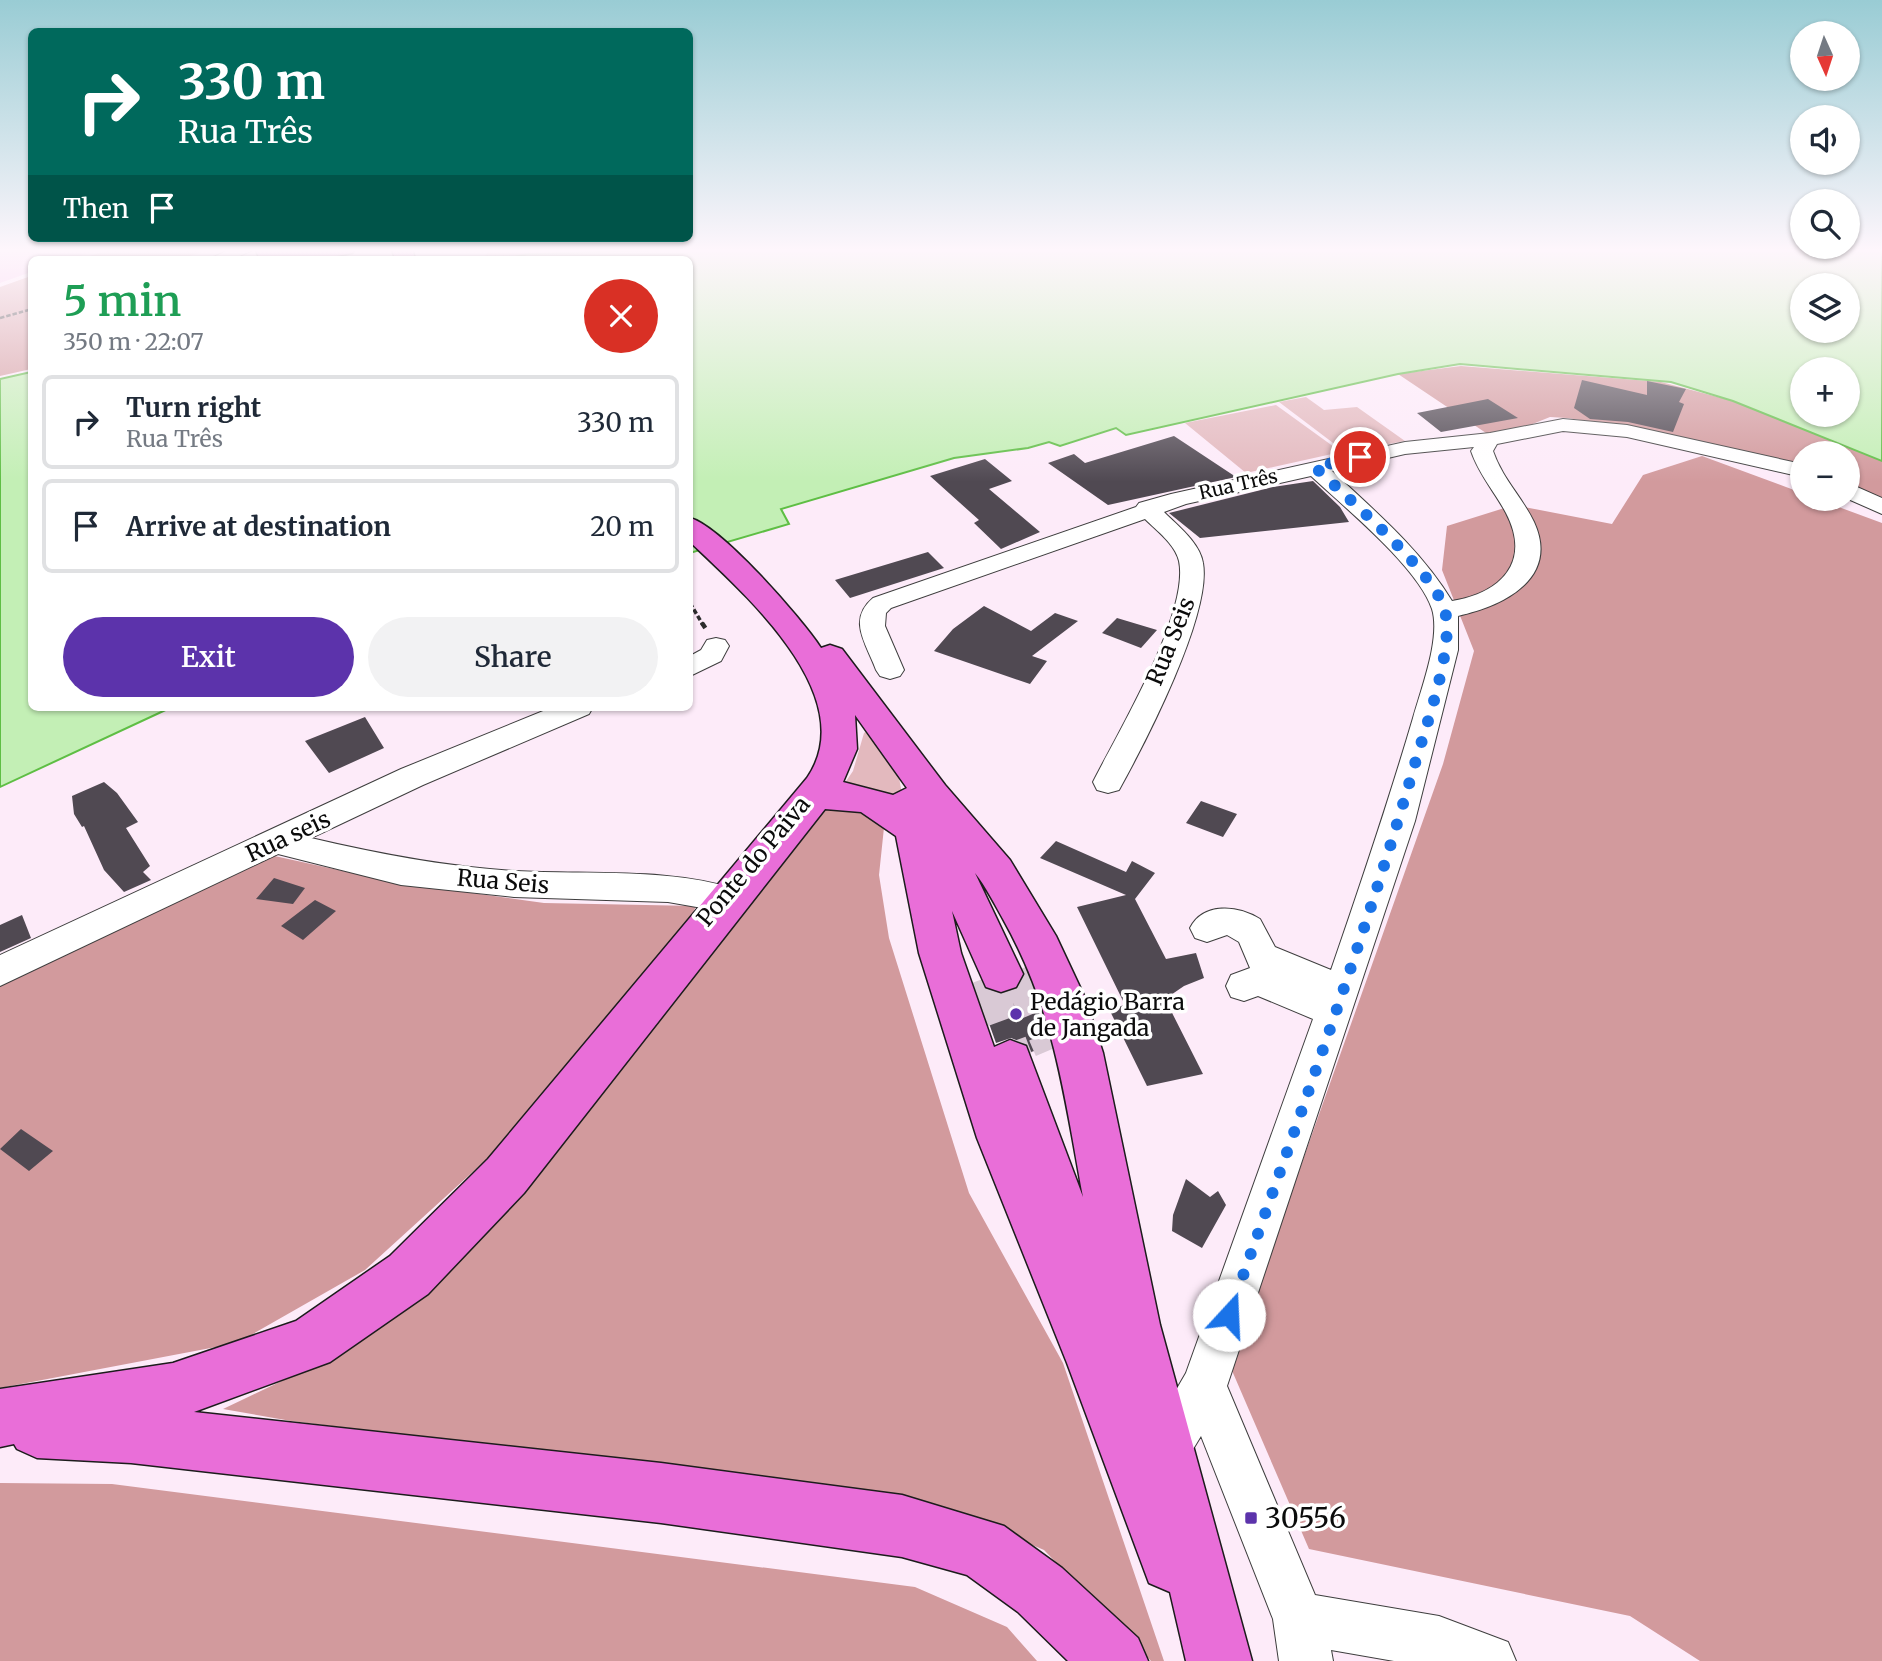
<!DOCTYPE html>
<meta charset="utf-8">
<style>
body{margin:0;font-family:Merriweather,serif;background:#f2f2f3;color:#1f2937;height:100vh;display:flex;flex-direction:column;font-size:26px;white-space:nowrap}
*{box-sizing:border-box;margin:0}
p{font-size:23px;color:#747a83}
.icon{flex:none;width:38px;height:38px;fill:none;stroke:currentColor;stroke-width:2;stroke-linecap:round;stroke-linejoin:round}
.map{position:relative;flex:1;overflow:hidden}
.details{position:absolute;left:28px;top:256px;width:665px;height:455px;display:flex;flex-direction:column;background:#fff;border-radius:10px;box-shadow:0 2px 5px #0004}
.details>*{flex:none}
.guide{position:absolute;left:28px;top:28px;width:665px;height:214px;border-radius:10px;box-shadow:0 2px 5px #0004;background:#00695c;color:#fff;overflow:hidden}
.needle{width:46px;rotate:177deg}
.controls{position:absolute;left:1790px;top:21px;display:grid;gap:14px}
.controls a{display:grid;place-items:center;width:70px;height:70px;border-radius:50%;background:#fff;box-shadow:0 2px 5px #0004;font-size:35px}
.pin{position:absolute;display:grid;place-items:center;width:60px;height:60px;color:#fff;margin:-30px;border:4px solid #fff;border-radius:50%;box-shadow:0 2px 7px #0007}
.me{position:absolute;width:77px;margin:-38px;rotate:20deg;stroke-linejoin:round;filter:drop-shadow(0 0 5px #0008)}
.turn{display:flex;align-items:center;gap:24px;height:147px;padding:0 35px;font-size:32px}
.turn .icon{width:91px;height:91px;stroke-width:2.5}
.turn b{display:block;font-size:49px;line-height:60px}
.then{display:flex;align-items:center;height:66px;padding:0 35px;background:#0003;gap:14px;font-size:26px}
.round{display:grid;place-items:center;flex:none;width:74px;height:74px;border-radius:37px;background:#f2f2f3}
.summary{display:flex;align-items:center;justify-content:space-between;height:119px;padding:0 35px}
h1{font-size:42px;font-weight:600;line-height:52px;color:#1e9e55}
.button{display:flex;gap:14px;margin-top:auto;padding:14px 35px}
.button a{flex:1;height:80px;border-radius:42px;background:#5c33ab;color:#fff;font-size:28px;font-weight:600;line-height:80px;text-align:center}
.button a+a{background:#f2f2f3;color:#1f2937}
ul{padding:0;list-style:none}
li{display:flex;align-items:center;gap:21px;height:94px;margin:0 14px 10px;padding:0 21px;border:4px solid #e0e1e3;border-radius:10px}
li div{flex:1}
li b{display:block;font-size:26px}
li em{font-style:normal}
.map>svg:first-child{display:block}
</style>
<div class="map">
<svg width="1882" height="1661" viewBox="0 0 1882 1661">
<rect width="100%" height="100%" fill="#fdebf9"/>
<!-- green -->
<path fill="#e3b9be" d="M490,249h92l-94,10 -3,-3z
M1306,397l18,13 33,-3 48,34 -60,11 -66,-50z
M1276,405l65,47 -95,21 -61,-50z
M870,729l27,37 6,34 -65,-7 15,-22 11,-38z"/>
<!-- forest -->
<path fill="#d29a9d" d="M110,249h99l-27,10h-101z
M31,276v93l-31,7v-89z
M1461,366l200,16 72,19 149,60v38l-34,-17v-29h-46v13l-167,-38 -68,-10 -17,-1 -30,12 -31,6 -91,-61z
M1702,456l100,37v6h15l65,24v1138h-182l-70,-45 -321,-67 -79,-183 213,-602 31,-113 -32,-81 5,-44 67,-21 98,19 31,-49z
M854,809l31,9 -6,57 10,63 80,255 94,170 101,298h-13l-107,-111 -79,-34 -319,-52 -355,-43 -68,-12 111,-53 488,-546z
M270,855l123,27 151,21 152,3 -16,36 -158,185 -157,143 -128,73 -237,45v-406z
M0,1483l112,1 803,103 92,40 30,34h-1037z"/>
<!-- sand -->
<path fill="#f4bcea" d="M0,249h101l-30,10h-39l-1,13 -31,11z"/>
<!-- water -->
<path fill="#c3efb5" stroke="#5ebe44" stroke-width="2" fill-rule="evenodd" d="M694,249h1188v212l-149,-60 -62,-19 -211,-18 -62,10 -272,61 -10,-7 -56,18 -11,-4 -21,6 -74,10 -173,51 8,15 -99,29v-294h-184l21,-5zM1802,285h46v46h-46zM1802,369h46v46h-46z
M31,372l1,335h140l-172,80v-408z"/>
<!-- building -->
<path fill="#504952" d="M1582,380l65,15v-14l39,8 -7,13 5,2 -11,28 -45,-10 -38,-3 -16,-11z
M1488,399l30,19 -77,14 -24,-19z
M1174,436l62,41 -128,28 -60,-42 26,-9 11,9z
M985,459l27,22 -23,8 51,43 -39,17 -27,-26 5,-3 -49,-44z
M1313,481l27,26 9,15 -149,16 -31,-25 104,-26z
M928,552l16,16 -94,30 -15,-18z
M984,606l47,25 24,-18 23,8 -46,35 15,5 -17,23 -96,-33 19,-22z
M1117,618l40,12 -16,18 -39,-15z
M365,717l19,31 -55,25 -24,-32z
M104,782l13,11 21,29 -12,6 24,38 -7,6 8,8 -27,12 -20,-22 -20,-44 -2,1 -8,-13 -2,-18z
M1201,801l36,13 -14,23 -37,-14z
M1056,841l70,31 6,-11 23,12 -20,26 31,60 30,-6 8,25 -20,8 -19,13 38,75 -56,12 -38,-77 16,-4 -48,-98 49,-12 -86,-37z
M274,878l31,10 -12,16 -37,-5z
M315,900l21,11 -33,29 -22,-14z
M22,915l9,23 -31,14v-27z
M1025,970l25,76 -19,6 -4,-8 -16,-6 -15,5 -21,-59 6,-2 4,7 17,5 16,-6z
M21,1129l32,22 -24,20 -29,-22z
M1186,1179l24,18 8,-6 8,14 -24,43 -30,-17 1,-16z"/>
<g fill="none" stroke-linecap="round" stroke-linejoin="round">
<!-- major-tunnel -->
<path stroke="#d9c9d5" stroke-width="46" stroke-dasharray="46 23" stroke-linecap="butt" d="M1023,968l34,79
M980,980l30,81"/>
<defs>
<path id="minor" d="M231,249h24l-22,10h-24z
M1563,419l64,6 175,39v13l-175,-40 -64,-6 -66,13 -4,7c9,27 29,46 41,71 26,57 -31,84 -76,94v34l-43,171 -188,565 88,209 124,21 69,26 8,19h-122l-63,-11 2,11h-54l-6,-42 -72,-183 -20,33 -17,7 -17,-7 -7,-17 46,-79 127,-354 -55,-23 -14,5 -13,-4 -5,-11 5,-11 19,-7 -11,-26 -12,-7 -20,7 -12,-4 -5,-10c13,-26 48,-23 70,-9l15,28 56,23c29,-84 57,-167 82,-252 8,-29 28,-80 19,-109 -14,-42 -88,-102 -121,-133l-125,28 -22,8c14,14 36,31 39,51 9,51 -58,180 -84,227l-11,3 -11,-3 -4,-8c24,-48 97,-169 86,-221 -4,-17 -22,-30 -34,-42l-254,89 -5,5 -1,13 19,44 -4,6 -10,3 -10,-3 -4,-6c-10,-27 -29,-50 -3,-72l263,-91 3,-4 32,-9 234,-52 85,-9zM1474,447l-3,4c8,24 24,41 35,62 26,50 -6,80 -54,88 -31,-51 -76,-89 -120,-130l73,-17z
M1848,483l34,15v16l-34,-15z
M716,638l9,2 4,6 -8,15 -31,15v-20l11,-6 6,-10z
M553,707h40l-4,7 -166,71 -112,53c68,16 135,29 205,33 74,4 155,-4 227,20l5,9 -5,9 -12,4 -63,-11 -154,-5 -113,-12 -123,-31 -278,132v-31l401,-186z"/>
<path id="major" d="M255,249h100l-3,4 -32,6h-60z
M392,249h20l3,10h-20z
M690,518c31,8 112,101 131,130l9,-3 12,4 103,136 65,75 46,76 30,64 17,53 57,272 92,336h-66l-16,-69 -21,-9 -82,-220 -90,-225 -58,-185 -23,-117 -35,-24 -36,-3 -301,384 -96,101 -98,68 -136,50 467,51 241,32 102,31 58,42 76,70 10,23h-80l-50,-49 -51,-37 -65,-18 -241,-34 -530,-60 -94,-5 -20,-9 -3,-5 -14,3v-58l173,-26 123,-42 94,-65 98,-97 319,-381c56,-81 -63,-185 -117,-236zM855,715l52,73 -14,7 -50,-13 14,-33zM975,873c11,14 19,30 28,46 52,93 61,175 80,278l-57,-151 -16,-6 -16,7 -33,-94 -9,-42 34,76 15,5 15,-5 7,-13z"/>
</defs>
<!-- minor casing -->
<use href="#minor" stroke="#3e3e3e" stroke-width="2"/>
<!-- major casing -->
<use href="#major" stroke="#1c1c1c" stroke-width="3"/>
<!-- path-far2 -->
<path stroke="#2d2d2d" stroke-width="2.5" stroke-dasharray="4.5 2" stroke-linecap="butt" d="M0,318l32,-9"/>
<!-- path-far1 -->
<path stroke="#2d2d2d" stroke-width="3.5" stroke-dasharray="5 2.5" stroke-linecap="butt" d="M690,603l13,22"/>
<!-- path -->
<path stroke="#2d2d2d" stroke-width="4.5" stroke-dasharray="6 3.5" stroke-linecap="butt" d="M702,623l4,6"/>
<!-- minor -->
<use href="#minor" fill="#fff" fill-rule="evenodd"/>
<!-- major -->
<use href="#major" fill="#e96ed8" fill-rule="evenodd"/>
</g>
<!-- sky -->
<linearGradient id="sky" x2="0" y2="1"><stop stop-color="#99ccd4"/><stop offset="0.52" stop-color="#fef6fc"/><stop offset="1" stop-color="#fef6fc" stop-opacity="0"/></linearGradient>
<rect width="1882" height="482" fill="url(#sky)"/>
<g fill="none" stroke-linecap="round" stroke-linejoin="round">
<!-- route -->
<path stroke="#1a73e8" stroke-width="12" stroke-dasharray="0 21.6" d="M1229,1315c65,-183 133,-368 187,-555 11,-37 38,-112 29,-149 -9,-38 -100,-115 -130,-144l45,-10"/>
</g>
<!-- markers -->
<g fill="#5c33ab" stroke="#fff" stroke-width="2.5">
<circle cx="1016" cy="1014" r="7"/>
<rect x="1244" y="1511" width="14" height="14" rx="3.5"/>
</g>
<g text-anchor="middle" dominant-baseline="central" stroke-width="7" stroke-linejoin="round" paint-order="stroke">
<!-- far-street labels -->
<g font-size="19" fill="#0b0b0b" stroke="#fff">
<text transform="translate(1238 484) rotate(-13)">Rua Três</text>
</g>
<!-- street labels -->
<g font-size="23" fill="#0b0b0b" stroke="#fff">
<text transform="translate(1170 641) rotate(-68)">Rua Seis</text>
<text transform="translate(288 836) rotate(-25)">Rua seis</text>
<text transform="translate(753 861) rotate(-50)">Ponte do Paiva</text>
<text transform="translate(503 881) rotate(5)">Rua Seis</text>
</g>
<!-- poi labels -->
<g font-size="23" fill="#0b0b0b" stroke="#fff" text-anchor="start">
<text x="1030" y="1001">Pedágio Barra<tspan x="1030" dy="26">de Jangada</tspan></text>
</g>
<!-- near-poi labels -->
<g font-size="28" fill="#0b0b0b" stroke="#fff" text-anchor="start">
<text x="1265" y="1518">30556</text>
</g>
</g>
</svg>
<div class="controls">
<a><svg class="needle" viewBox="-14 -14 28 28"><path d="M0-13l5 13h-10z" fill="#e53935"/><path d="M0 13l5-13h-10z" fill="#747a83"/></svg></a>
<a><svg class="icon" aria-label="sound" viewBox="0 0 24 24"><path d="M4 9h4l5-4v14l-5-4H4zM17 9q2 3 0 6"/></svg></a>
<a><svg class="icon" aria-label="search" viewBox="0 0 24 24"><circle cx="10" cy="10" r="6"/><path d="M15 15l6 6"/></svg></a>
<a><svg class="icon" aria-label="layers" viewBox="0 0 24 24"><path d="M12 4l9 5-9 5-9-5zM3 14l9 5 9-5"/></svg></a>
<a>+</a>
<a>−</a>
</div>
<div class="pin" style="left:1360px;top:457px;background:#d93025"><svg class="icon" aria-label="arrive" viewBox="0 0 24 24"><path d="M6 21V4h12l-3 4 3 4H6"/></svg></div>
<svg class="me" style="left:1229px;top:1315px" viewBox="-20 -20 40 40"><circle r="19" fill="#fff"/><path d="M0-13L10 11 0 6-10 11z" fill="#1a73e8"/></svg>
<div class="guide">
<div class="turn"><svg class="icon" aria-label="right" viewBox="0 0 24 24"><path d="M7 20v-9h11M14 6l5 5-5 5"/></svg><div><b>330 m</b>Rua Três</div></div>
<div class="then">Then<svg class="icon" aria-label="arrive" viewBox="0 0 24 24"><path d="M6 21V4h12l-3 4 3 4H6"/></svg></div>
</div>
<section class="details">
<div class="summary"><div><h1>5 min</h1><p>350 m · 22:07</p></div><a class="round" style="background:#d93025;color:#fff"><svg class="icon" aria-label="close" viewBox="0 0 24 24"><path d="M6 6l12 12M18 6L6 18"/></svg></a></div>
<ul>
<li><svg class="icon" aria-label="right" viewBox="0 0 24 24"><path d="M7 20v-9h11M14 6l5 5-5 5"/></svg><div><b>Turn right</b><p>Rua Três</p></div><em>330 m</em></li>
<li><svg class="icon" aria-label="arrive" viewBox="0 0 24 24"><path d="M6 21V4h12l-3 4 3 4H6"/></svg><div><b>Arrive at destination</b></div><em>20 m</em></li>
</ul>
<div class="button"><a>Exit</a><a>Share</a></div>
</section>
</div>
